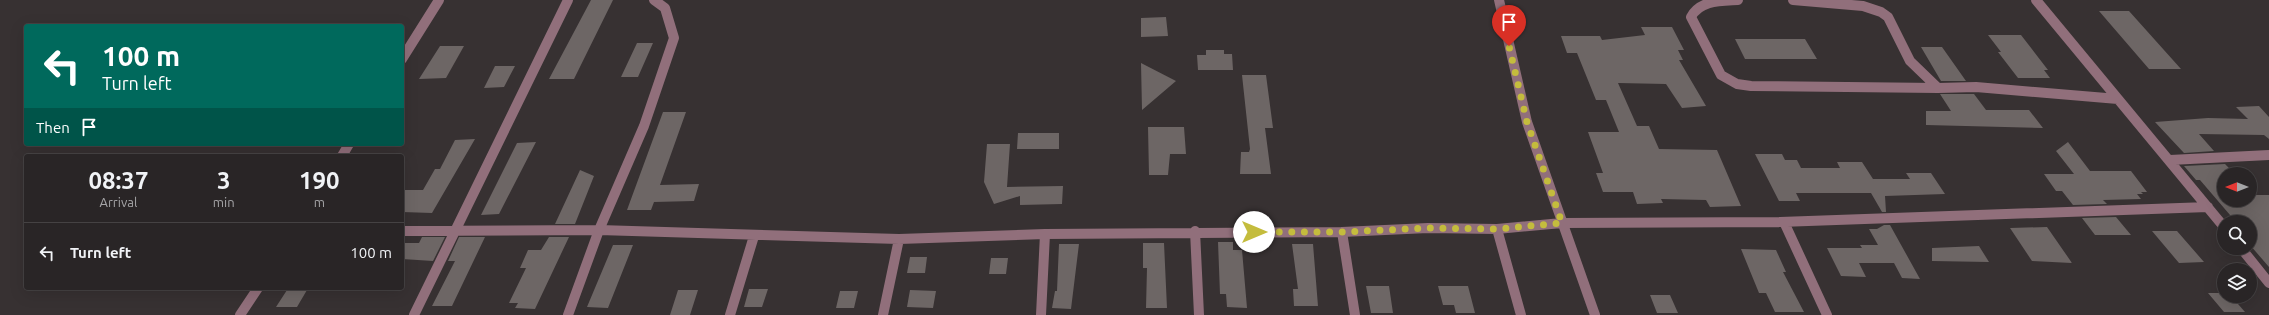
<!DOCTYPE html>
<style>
body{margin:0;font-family:Ubuntu,sans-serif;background:#312d2e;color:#f1f3f6;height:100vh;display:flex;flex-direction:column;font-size:15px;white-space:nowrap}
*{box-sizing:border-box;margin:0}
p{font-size:13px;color:#a5a5a7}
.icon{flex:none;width:22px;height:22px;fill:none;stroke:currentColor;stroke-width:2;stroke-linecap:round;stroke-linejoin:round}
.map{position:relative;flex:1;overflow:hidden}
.details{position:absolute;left:24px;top:154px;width:380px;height:136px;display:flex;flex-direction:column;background:#292526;border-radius:4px;box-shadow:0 4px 16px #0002,0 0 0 1px #454243}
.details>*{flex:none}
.banner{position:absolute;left:24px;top:24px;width:380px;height:122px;border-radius:4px;box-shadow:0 4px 16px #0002,0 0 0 1px #454243;background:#00695c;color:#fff;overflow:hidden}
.needle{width:26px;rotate:270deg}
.controls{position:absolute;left:2217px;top:167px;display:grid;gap:8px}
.controls a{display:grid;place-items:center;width:40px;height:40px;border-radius:50%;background:#292526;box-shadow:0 4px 16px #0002,0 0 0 1px #454243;font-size:20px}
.pin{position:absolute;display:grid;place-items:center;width:34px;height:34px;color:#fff;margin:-41px -17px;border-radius:50% 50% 50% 0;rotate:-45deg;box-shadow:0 0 4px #0007}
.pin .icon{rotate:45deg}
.me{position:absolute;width:44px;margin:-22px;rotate:90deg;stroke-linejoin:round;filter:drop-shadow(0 0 3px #0008)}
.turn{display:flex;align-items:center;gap:14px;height:84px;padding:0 12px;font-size:18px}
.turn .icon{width:52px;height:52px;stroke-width:2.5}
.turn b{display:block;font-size:28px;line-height:34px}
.then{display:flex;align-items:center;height:38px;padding:0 12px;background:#0003;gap:8px;font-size:15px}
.eta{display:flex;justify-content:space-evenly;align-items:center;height:68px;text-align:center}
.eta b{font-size:24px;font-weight:700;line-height:28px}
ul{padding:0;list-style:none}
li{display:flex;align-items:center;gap:12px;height:60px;padding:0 12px;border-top:1px solid #454243}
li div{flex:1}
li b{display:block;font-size:15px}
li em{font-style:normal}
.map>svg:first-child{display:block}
</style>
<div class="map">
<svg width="2269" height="315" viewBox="0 0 2269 315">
<rect width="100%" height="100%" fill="#373132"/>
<!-- building -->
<path fill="#6d6665" d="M591,0h22l-39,79h-25z
M2099,11h30l52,58h-32z
M1166,17l2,19 -27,1v-19z
M1641,27h31l12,23h-6l5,10h-4l27,46 -24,2 -16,-24 -48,-1 19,43h12l10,23 58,1 24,56 -31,1 -4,-7 -45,-1 2,4 -26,1 -4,-12h-30l-7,-19h7l-15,-41h31l-13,-32h-10l-19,-47h-10l-6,-17h39l2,4 43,-5z
M1988,35h33l27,35h-4l6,8h-32l-20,-26h3z
M1735,39h70l12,20h-72z
M637,43h16l-15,34h-17z
M440,46h24l-18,32 -27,1z
M1921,47h21l24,34h-25z
M1206,50h18v4h8l1,16h-35l-1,-15h9z
M1141,63l35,18 -34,29z
M495,66h20l-11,21 -20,1z
M1242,75h24l7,53h-8l6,46h-31l1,-22h8l1,-3z
M1940,94h34l12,16h43l14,18 -117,-3v-14h25z
M2259,106l10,11v22l-5,-4 -65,-1 15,17 -30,2 -29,-31 53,-4 40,1 -12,-12z
M663,112h23l-26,73 39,-1 -5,17 -40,1 -3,8h-24z
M1148,127h36l2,27h-16l-2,21h-19z
M1018,133h41v16h-42z
M475,139l-43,74 -30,-1v-22h21l12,-21h5l15,-29z
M536,142l-37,72 -18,1 36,-72z
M2068,142l22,29h41l16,21h-6l2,2h-6l4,5 -38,1 4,4 -34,1 -11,-14h-6l-12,-17h30l-18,-23z
M987,144h23l-3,43 56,-1 -1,18 -42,1v-9l-26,8 -10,-22z
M1755,154h27l3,6h12l4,8h39l-3,-6h25l11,17h37l-4,-6h25l14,21 -60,2 1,16h-4l-11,-19h-75l4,8h-21z
M2225,164l10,10h-11v26h26v-9l3,4h16v72l-19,-22v-23h-14l-36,-42h-4l-12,-14z
M580,170l14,6 -19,48h-20z
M2116,217l15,18h-36l-13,-17z
M1884,225h6l30,54 -18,-1 -8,-15h-35l7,14 -25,-1 -14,-28h35l-2,-3h18l-9,-16h8z
M2047,227l25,36 -40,-2 -22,-33z
M2152,231h25l27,31 -25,1z
M422,237h23l-12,24 -31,-2v-16h17z
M459,237h26l-33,69h-20l23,-45h-7z
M549,237h20l-34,72 -20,-1 3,-5h-9l17,-35h-6l8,-18h13z
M1218,242h15v8h9l5,58 -20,-1 -1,-13h-6z
M1143,243h21l3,65h-21l1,-40h-4z
M1059,244h20l-8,65 -19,-1 3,-17h2z
M1292,244h21l5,62h-24l-1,-17h5z
M613,245h20l-25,63 -21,-1z
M1979,246l10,16 -57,-1v-13z
M1741,249l35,1 10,22h-3l21,40h-29l-9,-19h-7z
M910,257h17l-2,16h-18z
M991,258h17l-2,16h-17z
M1366,286h23l4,27h-22z
M1438,286h30l7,27h-19l-2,-8h-11z
M749,289h19l-6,18h-18z
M287,290h20l-10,17h-21z
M678,290h20l-8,25h-20z
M910,290l26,1 -3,17 -26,-1z
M840,291h18l-4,17h-18z
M2208,293h16v3h7l14,16h-21z
M1650,295h20l8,18h-21z"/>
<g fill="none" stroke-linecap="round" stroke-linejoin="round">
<!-- minor -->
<path stroke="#916f7b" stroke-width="10" d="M1499,0l28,122 68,193
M1738,0c-17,1 -38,0 -47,17l30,58 16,9 14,2 187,2 -28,-27 -22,-44 -7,-5 -18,-6 -70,-6
M2036,0l188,227
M402,59l37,-59
M1938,88l38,-1 142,12
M342,156l7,-12
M2170,160l99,-5
M1784,222l43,93
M1497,229l65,-6 218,-1 428,-15
M402,231l197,-1 300,9 146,-5 297,-2 86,-4 69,1 24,86
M1195,231l4,84
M1342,232l13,83
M2241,248l28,35
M240,315l18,-27
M414,315l154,-315
M568,315l31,-85 45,-104 30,-88 -9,-30 -11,-8
M730,315l24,-79
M883,315l16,-76
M1041,315l4,-81"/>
</g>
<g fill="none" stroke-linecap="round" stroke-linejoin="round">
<!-- route -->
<path stroke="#c4bc3d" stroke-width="7" stroke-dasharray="0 12.6" d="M1254,232h88l86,-4 69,1 65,-6 -35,-101 -18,-76"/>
</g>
</svg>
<div class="controls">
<a><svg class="needle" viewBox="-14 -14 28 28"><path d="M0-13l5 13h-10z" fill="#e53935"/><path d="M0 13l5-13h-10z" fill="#a5a5a7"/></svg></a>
<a><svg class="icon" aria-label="search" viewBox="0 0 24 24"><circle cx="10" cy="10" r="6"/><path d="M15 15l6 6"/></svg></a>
<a><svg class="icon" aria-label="layers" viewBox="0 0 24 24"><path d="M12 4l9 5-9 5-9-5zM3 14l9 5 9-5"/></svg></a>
</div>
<div class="pin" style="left:1509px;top:46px;background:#d93025"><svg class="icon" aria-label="arrive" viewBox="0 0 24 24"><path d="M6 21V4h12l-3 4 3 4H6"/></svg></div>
<svg class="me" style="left:1254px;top:232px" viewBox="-20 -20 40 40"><circle r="19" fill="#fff"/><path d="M0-13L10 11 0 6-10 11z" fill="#c4bc3d"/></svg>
<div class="banner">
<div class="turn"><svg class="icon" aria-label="left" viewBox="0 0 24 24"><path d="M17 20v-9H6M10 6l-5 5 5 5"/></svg><div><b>100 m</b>Turn left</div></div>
<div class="then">Then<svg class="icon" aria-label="arrive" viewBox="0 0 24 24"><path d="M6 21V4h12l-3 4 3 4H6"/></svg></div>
</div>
<section class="details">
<div class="eta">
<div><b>08:37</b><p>Arrival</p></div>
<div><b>3</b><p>min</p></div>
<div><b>190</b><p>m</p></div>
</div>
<ul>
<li><svg class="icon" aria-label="left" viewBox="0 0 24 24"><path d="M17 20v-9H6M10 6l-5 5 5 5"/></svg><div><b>Turn left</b></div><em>100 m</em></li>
</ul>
</section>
</div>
